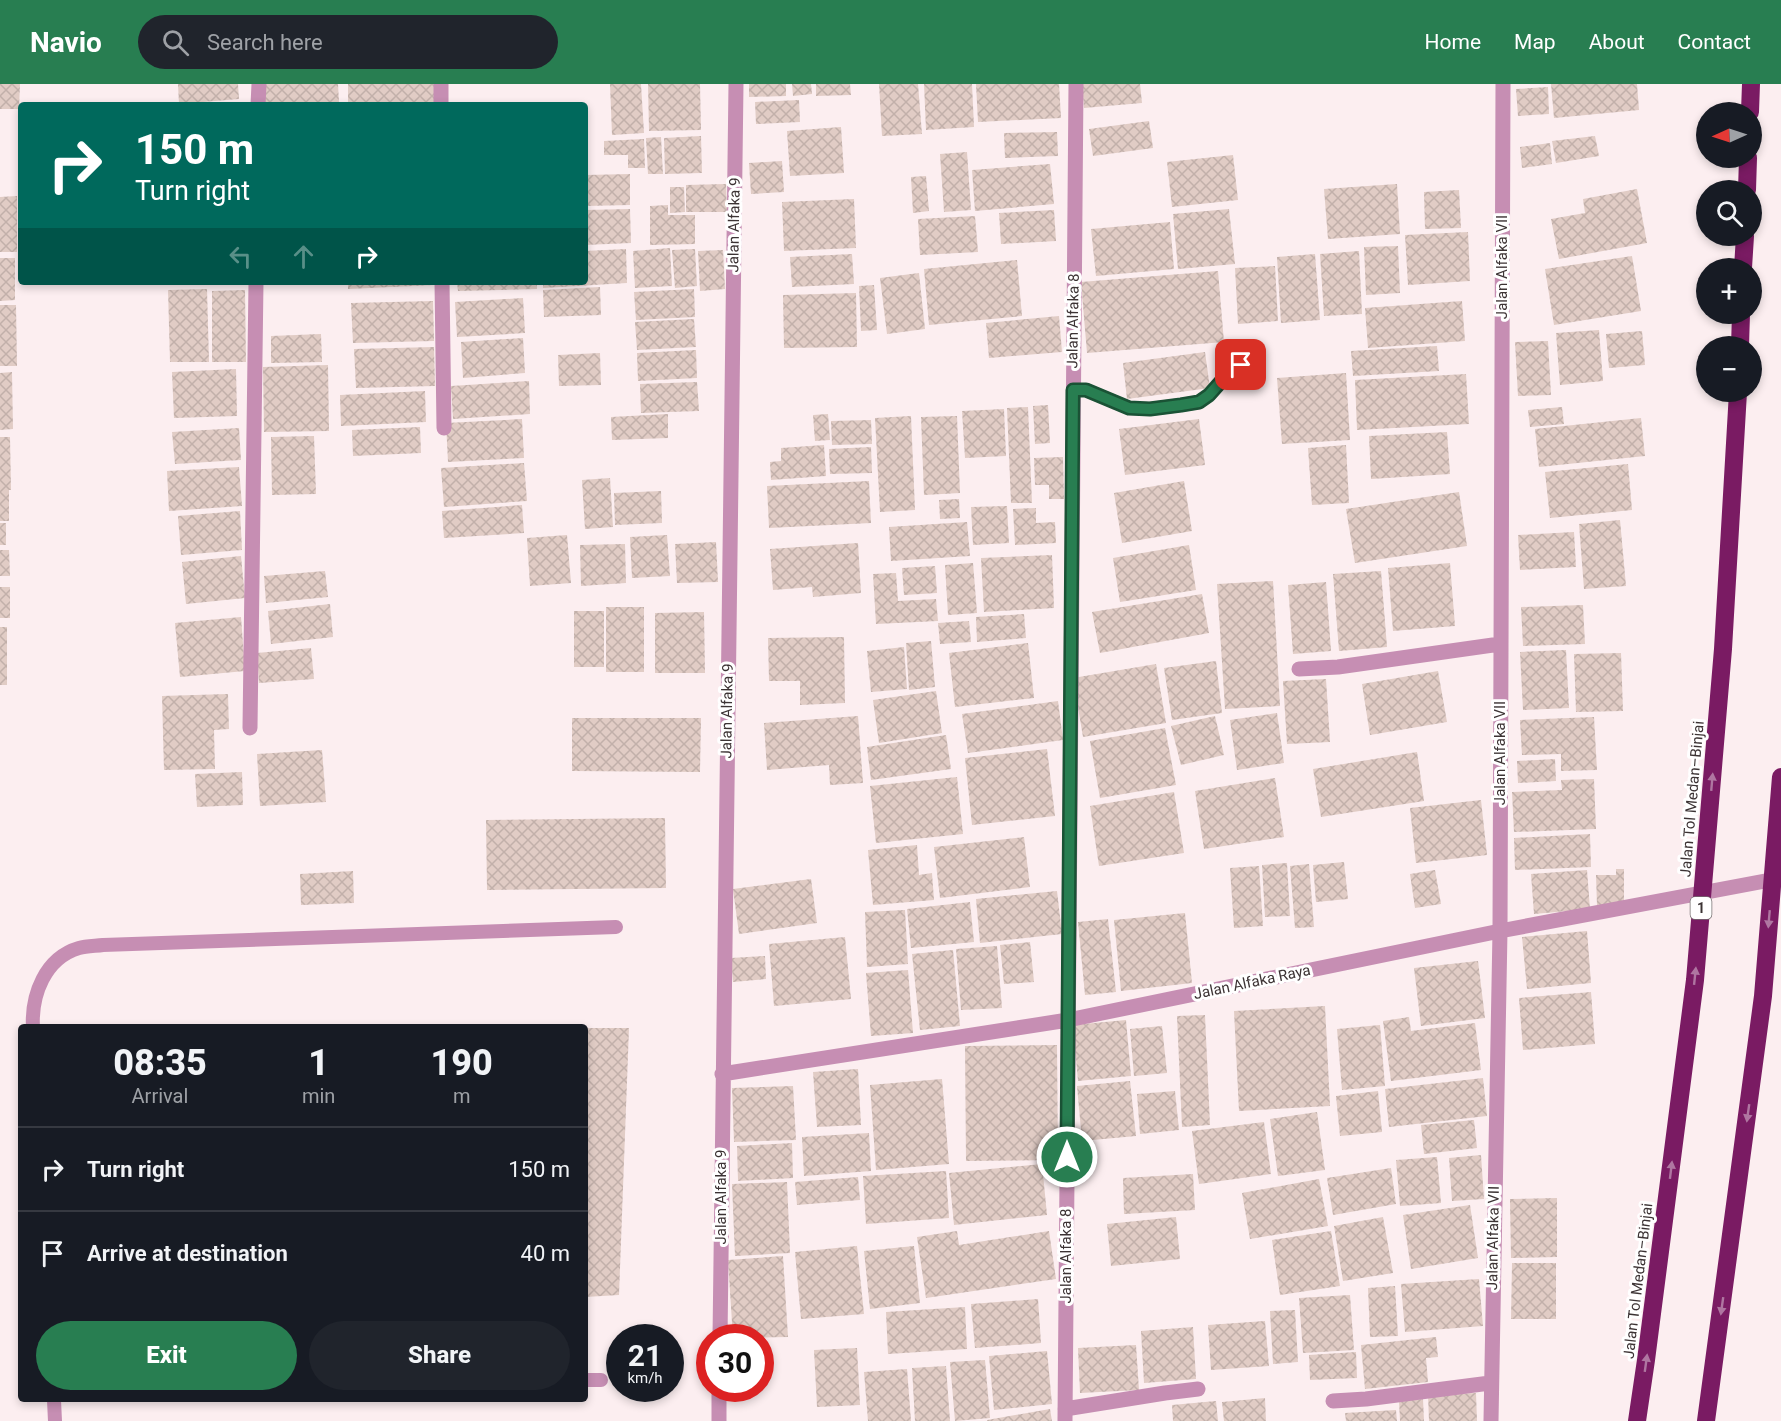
<!DOCTYPE html>
<meta charset="utf-8">
<style>
body{margin:0;font-family:Roboto,sans-serif;background:#20242c;color:#f1f3f6;height:100vh;display:flex;flex-direction:column;font-size:22px;white-space:nowrap}
*{box-sizing:border-box;margin:0}
p{font-size:20px;color:#9ea1a6}
.icon{flex:none;width:33px;height:33px;fill:none;stroke:currentColor;stroke-width:2;stroke-linecap:round;stroke-linejoin:round}
.map{position:relative;flex:1;overflow:hidden}
.panel{position:absolute;left:18px;top:940px;width:570px;height:378px;display:flex;flex-direction:column;background:#171b24;border-radius:6px;box-shadow:0 3px 9px #0003}
.panel>*{flex:none}
.top-card{position:absolute;left:18px;top:18px;width:570px;height:183px;border-radius:6px;box-shadow:0 3px 9px #0003;background:#00695c;color:#fff;overflow:hidden}
.needle{width:39px;rotate:267deg}
.tools{position:absolute;left:1696px;top:18px;display:grid;gap:12px}
.tools a{display:grid;place-items:center;width:66px;height:66px;border-radius:50%;background:#171b24;box-shadow:0 3px 9px #0003;font-size:30px}
.speed{position:absolute;left:606px;top:1240px;display:flex;gap:12px;font-size:30px;font-weight:700;text-align:center}
.speed>*{display:grid;place-content:center;width:78px;height:78px;border-radius:50%;background:#171b24;box-shadow:0 3px 9px #0003;line-height:1}
.speed small{font-size:15px;font-weight:400}
.speed .limit{border:9px solid #d22;background:#fff;color:#111}
.pin{position:absolute;display:grid;place-items:center;width:51px;height:51px;color:#fff;margin:-26px;border-radius:12px;box-shadow:0 3px 9px #0006}
.me{position:absolute;width:66px;margin:-33px;rotate:0deg;stroke-linejoin:round;filter:drop-shadow(0 0 4px #0008)}
.turn{display:flex;align-items:center;gap:21px;height:126px;padding:0 18px;font-size:27px}
.turn .icon{width:78px;height:78px;stroke-width:2.5}
.turn b{display:block;font-size:42px;line-height:51px}
.lanes{display:flex;align-items:center;height:57px;padding:0 18px;background:#0003;justify-content:center;gap:30px;direction:ltr}
.lanes .off{opacity:.35}
.eta{display:flex;justify-content:space-evenly;align-items:center;height:102px;text-align:center}
.eta b{font-size:36px;font-weight:800;line-height:42px}
.primary-button{display:flex;gap:12px;margin-top:auto;padding:12px 18px}
.primary-button a{flex:1;height:69px;border-radius:36px;background:#287e51;color:#fff;font-size:24px;font-weight:800;line-height:69px;text-align:center}
.primary-button a+a{background:#20242c;color:#f1f3f6}
ul{padding:0;list-style:none}
li{display:flex;align-items:center;gap:18px;height:84px;padding:0 18px;border-top:2px solid #363941}
li div{flex:1}
li b{display:block;font-size:22px}
li em{font-style:normal}
header{display:flex;align-items:center;gap:36px;box-sizing:border-box;height:84px;padding:0 30px;background:#287e51;color:#fff}
header strong{font-size:28px}
nav{display:flex;gap:33px;margin-inline-start:auto;font-size:21px}
.search{width:420px;height:54px;background:#20242c;display:flex;align-items:center;gap:15px;box-sizing:border-box;padding:0 21px;border-radius:33px;color:#9ea1a6;font-size:22px}
.map>svg:first-child{display:block}
</style>
<header>
<strong>Navio</strong>
<div class="search"><svg class="icon" aria-label="search" viewBox="0 0 24 24"><circle cx="10" cy="10" r="6"/><path d="M15 15l6 6"/></svg>Search here</div>
<nav><a>Home</a><a>Map</a><a>About</a><a>Contact</a></nav>
</header>
<div class="map">
<svg width="1781" height="1337" viewBox="0 0 1781 1337">
<defs>
<pattern id="building-cross-hatch" width="8" height="8" patternUnits="userSpaceOnUse" patternTransform="scale(1.5)"><rect width="8" height="8" fill="#e1ccc5"/><path d="M0 0l8 8M0 8l8-8" fill="none" stroke="#c2b0aa"/></pattern>
</defs>
<rect width="100%" height="100%" fill="#fceef0"/>
<!-- building -->
<path fill="url(#building-cross-hatch)" d="M0,0h20l-1,25h-19z
M178,0h60l1,15 -60,5z
M261,0h77l1,18 -77,3z
M348,0h86v21h-86z
M610,0h31l3,49 -32,2z
M648,0h52l1,46 -52,1z
M749,0h37v12l-37,1z
M792,0h19l1,10 -19,2z
M816,0h34l1,11 -35,1z
M879,0h39l4,50 -40,2z
M924,0h48l2,43 -48,3z
M976,0h83l2,34 -83,4z
M1082,0h58l2,19 -58,5z
M1551,0h86l2,26 -85,8z
M1548,3l1,27 -31,2 -2,-27z
M799,16l1,22 -44,2 -1,-22z
M1149,37l4,27 -60,8 -4,-27z
M841,43l3,46 -54,3 -3,-45z
M1057,48l1,24 -53,2 -1,-25z
M701,52l1,37 -37,1 -1,-36z
M1595,52l4,20 -43,7 -4,-22z
M661,53l2,37h-15l-2,-36z
M644,55l1,29h-17v-13h-24v-14z
M1550,59l2,21 -30,4 -2,-21z
M967,68l4,58 -27,2 -4,-58z
M1233,71l5,45 -66,7 -5,-45z
M782,77l2,31 -33,2 -2,-31z
M1050,80l4,40 -79,7 -3,-41z
M630,90v31l-45,1v-31z
M926,92l3,35 -16,2 -2,-36z
M726,100l1,28h-41v-27z
M1397,100l3,50 -72,5 -4,-50z
M670,103h14l1,25 -15,1z
M1637,105l10,54 -88,16 -8,-40 34,-6 -2,-14z
M1459,106l2,38 -36,1 -1,-37z
M17,112v56h-17v-55z
M854,115l2,49 -72,3 -2,-49z
M668,121v10h27v29l-45,1v-39z
M630,125l1,34 -46,2v-35z
M1229,125l6,55 -57,5 -5,-55z
M1054,126l2,31 -55,3 -2,-31z
M975,132l3,36 -58,3 -2,-36z
M1170,138l4,47 -78,7 -5,-47z
M1468,148l2,49 -62,4 -3,-50z
M1398,162l2,47 -34,2 -2,-48z
M670,164l2,38 -37,2 -2,-37z
M626,165l1,34 -84,5v-6h42v-31z
M695,165l2,37 -22,2 -3,-38z
M723,166l2,39 -25,2 -2,-40z
M1359,167l3,63 -38,2 -4,-62z
M852,170l2,30 -62,3 -2,-30z
M1315,170l5,66 -39,3 -4,-66z
M1632,172l9,55 -87,14 -9,-56z
M0,174h15v42l-15,1z
M1017,176l5,56 -93,9 -5,-56z
M1275,182l3,55 -40,3 -3,-56z
M1218,187l6,71 -137,11 -6,-71z
M919,189l6,56 -38,5 -7,-56z
M348,198h86v3l-86,4z
M457,198h80v7l-79,2z
M874,201l3,45 -16,1 -2,-45z
M600,203l1,28 -57,2 -1,-27z
M207,205l2,73h-39l-2,-72z
M694,205l1,28 -59,3 -2,-28z
M245,206l1,72h-34v-71z
M856,209l1,54 -73,1 -1,-53z
M523,214l2,35 -68,4 -2,-35z
M433,217l1,40 -81,2 -2,-40z
M1462,217l3,40 -97,7 -3,-40z
M0,221h16l1,61h-17z
M1059,232l3,36 -73,6 -3,-35z
M694,235l2,28 -59,3 -2,-28z
M1599,246l4,51 -43,4 -4,-52z
M1642,247l3,34 -36,3 -3,-34z
M321,250l1,28 -51,1v-27z
M523,254l2,35 -62,5 -2,-36z
M1548,257l3,54 -33,1 -3,-54z
M1437,262l2,25 -86,5 -2,-25z
M434,263l1,39 -79,2 -2,-39z
M696,266l1,28 -59,3 -1,-28z
M1205,268l5,36 -83,11 -4,-36z
M600,269l1,32 -42,1 -1,-31z
M328,281l1,66 -65,1 -1,-65z
M236,285l1,47 -63,2 -2,-46z
M12,288l1,57 -13,1v-57z
M1346,289l4,67 -68,4 -5,-66z
M1466,290l3,50 -112,6 -2,-50z
M529,297l1,33 -77,5 -2,-33z
M697,298l2,29 -58,2 -1,-29z
M425,307l1,31 -85,4 -1,-31z
M1048,321l2,38 -15,1 -2,-38z
M1028,323l4,96h-21l-4,-95z
M1562,323l2,17 -34,3 -2,-17z
M1004,325l2,47 -41,2 -3,-47z
M668,330v24l-56,2 -1,-23z
M828,330l2,26 -15,1 -2,-26z
M911,332l4,94 -35,2 -5,-94z
M957,332l3,77 -36,2 -3,-78z
M1641,334l4,38 -106,11 -4,-38z
M522,335l2,39 -76,4 -2,-39z
M1199,335l6,46 -80,10 -6,-46z
M871,336l1,24 -40,1 -1,-24z
M420,343l1,26 -68,3 -1,-26z
M239,344l2,32 -66,4 -3,-32z
M1447,348l3,42 -79,5 -2,-43z
M314,352l2,58 -44,1 -1,-58z
M0,353h10l1,53h-2v31h-9z
M824,361l2,31 -55,4 -1,-18 11,-1v-13z
M1346,361l3,58 -37,2 -4,-57z
M871,363l1,26 -42,1 -1,-25z
M1063,373l1,42h-15v-14h-14l-1,-27z
M524,379l3,38 -83,6 -3,-39z
M1628,380l4,46 -82,8 -5,-46z
M239,383l3,39 -73,5 -2,-40z
M610,394l3,49 -28,2 -3,-49z
M869,397l2,42 -102,5 -2,-42z
M1184,397l8,50 -70,12 -8,-50z
M661,407l1,32 -47,2 -1,-32z
M1459,408l8,54 -112,17 -9,-54z
M959,415l1,19 -20,1 -1,-19z
M522,421l2,28 -80,5 -2,-27z
M1007,422l2,37 -36,2 -2,-38z
M1036,424v15l19,-1 1,21 -41,2 -2,-36z
M240,427l2,39 -61,5 -3,-39z
M1620,436l6,66 -42,3 -5,-65z
M967,438l3,34 -79,5 -2,-34z
M0,439h6v22h-6z
M1574,448l2,35 -56,3 -2,-35z
M567,451l4,48 -41,3 -3,-48z
M667,451l3,41 -38,2 -2,-41z
M716,458l2,40 -41,1 -2,-39z
M858,459l3,50 -48,4 -1,-10 -39,3 -3,-41z
M625,460l1,39 -45,3 -1,-41z
M1189,461l7,45 -76,12 -7,-44z
M0,466h9l1,26h-10z
M1052,471l2,53 -70,4 -3,-54z
M241,472l4,42 -59,6 -4,-42z
M973,479l4,50 -29,2 -3,-50z
M1450,479l5,63 -62,5 -5,-63z
M935,482l2,27 -33,2 -2,-27z
M325,487l3,26 -62,6 -2,-27z
M1381,487l6,76 -48,4 -6,-77z
M896,489l2,28 38,-2 2,22 -62,3 -3,-50z
M1273,497l7,125 -55,3 -8,-125z
M1326,498l5,69 -38,3 -5,-69z
M0,503h10v31h-10z
M1202,510l7,39 -109,20 -8,-41z
M330,520l3,33 -62,7 -3,-33z
M1583,521l2,39 -62,2 -2,-39z
M606,523h38v65h-38z
M574,527h30v56h-30z
M704,528l1,61h-50v-60z
M1024,530l2,24 -49,4 -1,-25z
M241,533l4,54 -65,6 -5,-54z
M969,537l2,21 -31,2 -2,-21z
M0,543h7v58h-7z
M844,553l1,66 -45,2v-24h-31l-1,-43z
M931,557l4,46 -26,3 -3,-47z
M1028,559l6,55 -79,9 -6,-54z
M904,563l3,42 -36,3 -4,-41z
M311,564l3,31 -55,4 -2,-30z
M1566,566l3,58 -46,2 -3,-58z
M1621,569l2,58 -47,1 -2,-58z
M1216,577l6,52 -50,7 -8,-52z
M1156,580l10,59 -83,14 -10,-59z
M1438,587l9,51 -77,13 -8,-51z
M1326,595l4,63 -43,2 -4,-63z
M936,607l6,42 -63,10 -6,-43z
M228,610l1,35 -15,1 1,39 -51,1 -2,-74z
M1058,617l5,39 -95,13 -6,-39z
M1277,629l7,50 -47,7 -7,-50z
M858,632l5,67 -33,2 -1,-20 -62,5 -3,-47z
M1215,632l9,39 -43,10 -10,-39z
M1594,633l3,53 -36,1v-17l-39,1 -2,-35z
M572,634h129l-1,54 -128,-1z
M1165,644l11,57 -76,13 -10,-57z
M946,651l5,34 -80,11 -4,-33z
M1047,665l8,67 -83,9 -7,-67z
M322,666l4,52 -66,4 -3,-52z
M1417,668l7,49 -103,16 -8,-48z
M1555,675l1,22 -38,2 -1,-22z
M242,688l1,33 -46,2 -2,-33z
M957,693l6,57 -87,9 -6,-57z
M1275,694l9,59 -80,12 -9,-58z
M1594,695l2,50 -82,3 -2,-40 50,-2 -1,-10z
M1174,708l10,61 -85,13 -9,-60z
M1481,716l6,55 -71,8 -6,-55z
M665,734l1,70 -179,2 -1,-70z
M1590,750l1,33 -76,3 -1,-32z
M1024,753l6,50 -90,11 -6,-51z
M917,761l2,30 13,-2 2,27 -61,5 -5,-55z
M1344,778l4,37 -32,3 -3,-37z
M1287,779l3,53 -25,1 -3,-52z
M1309,780l5,63 -19,1 -5,-62z
M1259,782l4,60 -29,2 -4,-60z
M1616,785h8v36l-27,1 -1,-31h20z
M1435,786l6,34 -26,4 -5,-34z
M1587,786l3,39 -56,5 -3,-40z
M353,787l1,32 -53,2 -1,-31z
M811,795l6,44 -78,11 -6,-45z
M1057,807l5,43 -82,9 -4,-44z
M970,818l4,40 -63,6 -4,-39z
M905,826l3,54 -41,3 -2,-55z
M1185,829l7,70 -71,8 -7,-71z
M1108,835l8,73 -31,3 -7,-73z
M1587,847l4,52 -64,6 -5,-52z
M845,853l6,62 -77,7 -5,-62z
M1030,858l4,40 -30,2 -4,-39z
M997,862l5,62 -41,2 -5,-61z
M953,866l7,76 -40,4 -8,-76z
M765,872l1,23 -33,3 -2,-24z
M1478,877l7,57 -64,8 -7,-58z
M908,886l5,63 -42,3 -5,-63z
M1591,908l4,52 -72,6 -4,-52z
M1325,922l5,100 -91,5 -5,-100z
M1205,931l5,110 -28,2 -5,-111z
M1409,933l2,14 64,-8 6,47 -90,11 -8,-60z
M1126,936l5,56 -53,5 -5,-56z
M1380,941l5,61 -43,4 -5,-61z
M1162,942l5,47 -33,3 -4,-47z
M585,944h44l-10,267 -34,2z
M1057,961l1,115 -92,1 -1,-115z
M858,985l3,56 -44,2 -4,-55z
M1483,994l4,38 -98,11 -4,-38z
M942,995l7,85 -73,6 -6,-85z
M1130,997l6,55 -54,5 -5,-55z
M793,1002l3,54 -62,2 -2,-54z
M1175,1007l4,39 -39,4 -3,-40z
M1378,1007l4,41 -42,4 -4,-40z
M1317,1028l8,58 -47,6 -8,-57z
M1474,1036l3,28 -53,6 -3,-29z
M1264,1038l7,52 -72,10 -7,-53z
M869,1049l2,38 -67,5 -2,-39z
M792,1059l1,35 -55,3 -1,-35z
M1481,1071l3,44 -32,2 -3,-43z
M1437,1073l4,46 -41,3 -4,-46z
M1042,1080l5,51 -93,10 -5,-52z
M1391,1084l5,36 -63,11 -6,-37z
M946,1087l3,47 -83,6 -3,-48z
M1193,1090l2,36 -71,4 -1,-36z
M858,1093l2,23 -63,5 -2,-23z
M1319,1095l9,47 -78,13 -8,-46z
M787,1098l3,71 -55,3 -3,-72z
M1557,1114v59l-46,1 -1,-59z
M1470,1121l8,53 -67,11 -8,-54z
M1176,1133l4,42 -69,7 -4,-42z
M1383,1133l10,56 -50,8 -9,-55z
M957,1147l2,14 90,-14 7,48 -130,19 -9,-61z
M1331,1147l9,55 -60,9 -8,-55z
M857,1162l7,68 -63,5 -6,-67z
M914,1162l6,57 -50,6 -6,-58z
M783,1172l5,81 -55,1 -5,-78z
M1512,1179h44v56h-45z
M1479,1195l4,47 -78,6 -4,-48z
M1395,1202l3,50 -28,1 -2,-49z
M1350,1211l4,55 -51,3 -4,-55z
M1038,1215l3,44 -66,5 -4,-44z
M965,1223l2,42 -79,5 -2,-42z
M1295,1226l3,52 -25,2 -3,-53z
M1265,1237l4,45 -58,4 -3,-45z
M1193,1243l3,52 -52,4 -3,-52z
M1436,1253l2,20 -12,1 2,24 -63,7 -4,-44z
M1136,1261l3,45 -59,3 -2,-45z
M857,1264l3,57 -43,2 -3,-57z
M1047,1267l5,53 -58,6 -5,-54z
M1356,1268l1,26 -47,2 -1,-25z
M985,1276l5,58 -35,3 -5,-59z
M946,1282l4,55h-35l-3,-53z
M907,1285l4,52h-43l-4,-49z
M1476,1309l1,28h-48l-1,-26z
M1265,1314l1,23h-42l-2,-19z
M1423,1315l1,22h-24l-1,-20z
M1216,1317l2,20h-45l-1,-16z
M1050,1325l2,12h-65v-1z
M1396,1326l1,11h-51l-1,-8z"/>
<g fill="none" stroke-linecap="round" stroke-linejoin="round">
<!-- lane -->
<path stroke="#c68eb3" stroke-width="14" d="M1073,306h13l43,18 21,1 31,-4 18,-3 10,-7 16,-18 16,-12
M33,944c-2,-33 12,-70 46,-80 7,-2 16,-2 24,-3l513,-18
M585,1296h16
M54,1316l1,21"/>
<!-- street -->
<path stroke="#c68eb3" stroke-width="15" d="M441,0v21
M258,21l1,-21
M442,198l2,146
M1299,585l39,-2 162,-23
M250,644l6,-446
M722,990l346,-54 432,-89 281,-53
M720,1254l16,-1254
M1333,1317l33,-2 124,-16
M1065,1325l100,-16 33,-4
M719,1337v-32
M1065,1337l11,-1337
M1491,1337l9,-490 3,-847"/>
<!-- highway -->
<path stroke="#7a1b63" stroke-width="18" d="M1750,28l1,-28
M1747,106l1,-32
M1743,184l2,-32
M1740,262l1,-32"/>
<!-- highway-bridge -->
<path stroke="#7a1b63" stroke-width="18" d="M1637,1337l9,-61 49,-380 28,-331 15,-257
M1706,1337l57,-425 18,-219"/>
</g>
<!-- one-way arrows -->
<defs><path id="oneway-solid" d="M-6-.8H1V-3.2L6.5 0L1 3.2V.8H-6Z" transform="scale(1.5)"/></defs>
<g fill="#af76a1">
<use href="#oneway-solid" transform="translate(1712 698) rotate(-85)"/>
<use href="#oneway-solid" transform="translate(1769 835) rotate(95)"/>
<use href="#oneway-solid" transform="translate(1695 892) rotate(-84)"/>
<use href="#oneway-solid" transform="translate(1748 1029) rotate(98)"/>
<use href="#oneway-solid" transform="translate(1671 1086) rotate(-83)"/>
<use href="#oneway-solid" transform="translate(1722 1222) rotate(98)"/>
<use href="#oneway-solid" transform="translate(1646 1279) rotate(-82)"/>
</g>
<g fill="none" stroke-linecap="round" stroke-linejoin="round">
<defs>
<path id="route" d="M1067,1073l6,-767h13l43,18 21,1 31,-4 18,-3 10,-7 16,-18 16,-12"/>
</defs>
<!-- route casing -->
<use href="#route" stroke="#1a5235" stroke-width="15"/>
<!-- route -->
<use href="#route" stroke="#287e51" stroke-width="10"/>
</g>
<g text-anchor="middle" dominant-baseline="central" stroke-width="6" stroke-linejoin="round" paint-order="stroke">
<!-- shield labels -->
<rect fill="#fff" stroke="#767071" stroke-width="1.5" x="1690.5" y="813" width="21" height="22" rx="4.5"/>
<g font-size="14" font-weight="bold" fill="#3c3334">
<text x="1701" y="824">1</text>
</g>
<!-- street labels -->
<g font-size="15" fill="#3c3334" stroke="#fff">
<text transform="translate(734 141) rotate(-89)">Jalan Alfaka 9</text>
<text transform="translate(1502 183) rotate(-90)">Jalan Alfaka VII</text>
<text transform="translate(1073 237) rotate(-89)">Jalan Alfaka 8</text>
<text transform="translate(727 627) rotate(-89)">Jalan Alfaka 9</text>
<text transform="translate(1500 669) rotate(-90)">Jalan Alfaka VII</text>
<text transform="translate(1692 715) rotate(-85)">Jalan Tol Medan–Binjai</text>
<text transform="translate(1252 898) rotate(-12)">Jalan Alfaka Raya</text>
<text transform="translate(721 1113) rotate(-90)">Jalan Alfaka 9</text>
<text transform="translate(1493 1154) rotate(-89)">Jalan Alfaka VII</text>
<text transform="translate(1066 1172) rotate(-90)">Jalan Alfaka 8</text>
<text transform="translate(1638 1197) rotate(-83)">Jalan Tol Medan–Binjai</text>
</g>
</g>
</svg>
<div class="tools">
<a><svg class="needle" viewBox="-14 -14 28 28"><path d="M0-13l5 13h-10z" fill="#e53935"/><path d="M0 13l5-13h-10z" fill="#9ea1a6"/></svg></a>
<a><svg class="icon" aria-label="search" viewBox="0 0 24 24"><circle cx="10" cy="10" r="6"/><path d="M15 15l6 6"/></svg></a>
<a>+</a>
<a>−</a>
</div>
<div class="speed"><div>21<small>km/h</small></div><div class="limit">30</div></div>
<div class="pin" style="left:1241px;top:281px;background:#d93025"><svg class="icon" aria-label="arrive" viewBox="0 0 24 24"><path d="M6 21V4h12l-3 4 3 4H6"/></svg></div>
<svg class="me" style="left:1067px;top:1073px" viewBox="-20 -20 40 40"><circle r="17" fill="#287e51" stroke="#fff" stroke-width="3"/><path d="M0-11L8 9 0 5-8 9z" fill="#fff"/></svg>
<div class="top-card">
<div class="turn"><svg class="icon" aria-label="right" viewBox="0 0 24 24"><path d="M7 20v-9h11M14 6l5 5-5 5"/></svg><div><b>150 m</b>Turn right</div></div>
<div class="lanes"><svg class="icon off" aria-label="left" viewBox="0 0 24 24"><path d="M17 20v-9H6M10 6l-5 5 5 5"/></svg><svg class="icon off" aria-label="ahead" viewBox="0 0 24 24"><path d="M12 20V5M6 11l6-6 6 6"/></svg><svg class="icon" aria-label="right" viewBox="0 0 24 24"><path d="M7 20v-9h11M14 6l5 5-5 5"/></svg></div>
</div>
<section class="panel">
<div class="eta">
<div><b>08:35</b><p>Arrival</p></div>
<div><b>1</b><p>min</p></div>
<div><b>190</b><p>m</p></div>
</div>
<ul>
<li><svg class="icon" aria-label="right" viewBox="0 0 24 24"><path d="M7 20v-9h11M14 6l5 5-5 5"/></svg><div><b>Turn right</b></div><em>150 m</em></li>
<li><svg class="icon" aria-label="arrive" viewBox="0 0 24 24"><path d="M6 21V4h12l-3 4 3 4H6"/></svg><div><b>Arrive at destination</b></div><em>40 m</em></li>
</ul>
<div class="primary-button"><a>Exit</a><a>Share</a></div>
</section>
</div>
